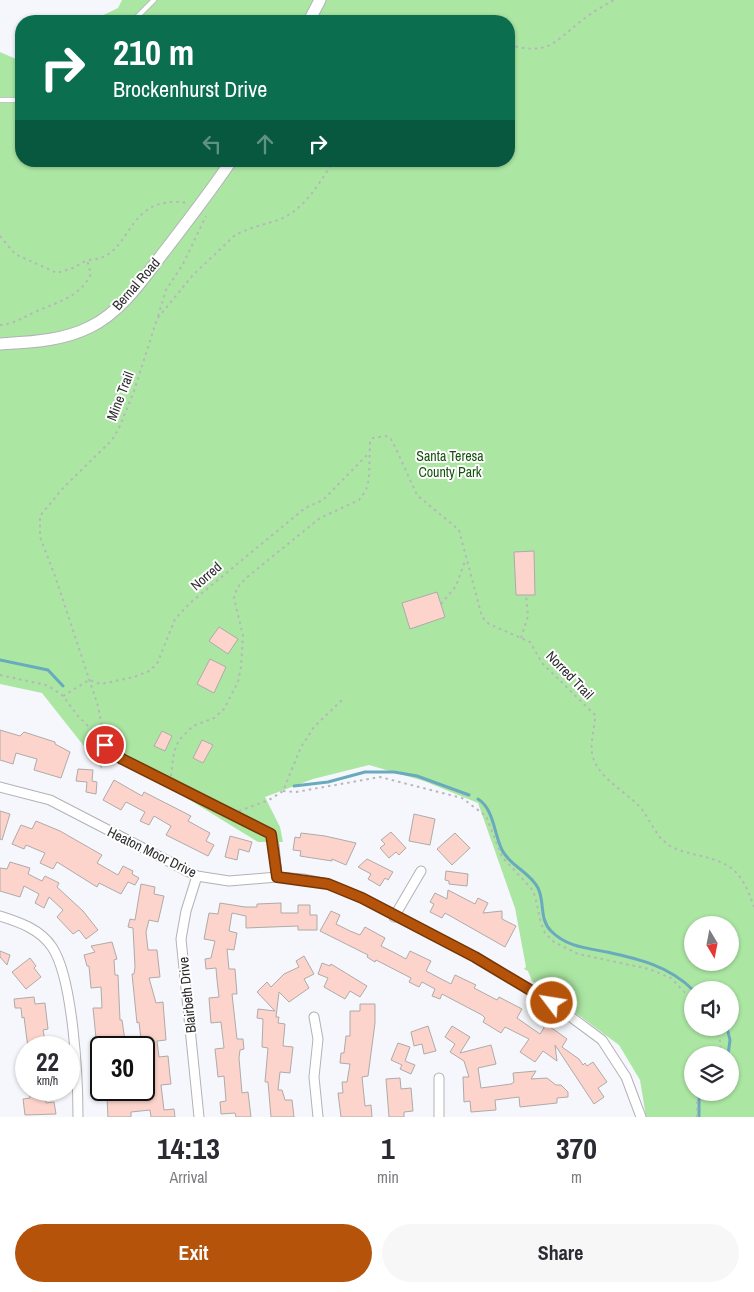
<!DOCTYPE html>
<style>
body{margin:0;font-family:"Archivo Narrow",sans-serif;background:#f7f7f7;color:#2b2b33;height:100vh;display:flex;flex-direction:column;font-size:19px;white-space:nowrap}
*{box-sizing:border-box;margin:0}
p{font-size:16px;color:#7c7c81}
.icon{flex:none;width:28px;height:28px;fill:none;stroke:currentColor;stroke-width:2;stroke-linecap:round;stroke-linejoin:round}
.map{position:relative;height:1117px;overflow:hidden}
.panel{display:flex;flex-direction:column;background:#fff;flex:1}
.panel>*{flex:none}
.guide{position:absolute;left:15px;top:15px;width:500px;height:152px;border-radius:20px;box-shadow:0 1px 4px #0004;background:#0b6e4f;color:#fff;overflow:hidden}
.needle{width:32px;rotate:170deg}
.controls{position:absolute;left:684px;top:916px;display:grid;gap:10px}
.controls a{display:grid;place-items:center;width:55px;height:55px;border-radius:50%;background:#fff;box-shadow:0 1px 4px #0004;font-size:25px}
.speed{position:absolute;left:15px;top:1036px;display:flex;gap:10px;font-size:25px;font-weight:700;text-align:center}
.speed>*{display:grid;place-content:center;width:65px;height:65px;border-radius:50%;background:#fff;box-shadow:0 1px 4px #0004;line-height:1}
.speed small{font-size:12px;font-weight:400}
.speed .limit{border:2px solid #111;border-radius:8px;background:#fff;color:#111}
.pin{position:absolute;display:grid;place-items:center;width:42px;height:42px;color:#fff;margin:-21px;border:2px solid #fff;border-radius:50%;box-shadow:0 1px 5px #0007}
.me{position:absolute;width:55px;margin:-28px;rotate:301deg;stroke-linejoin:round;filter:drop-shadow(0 0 4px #0008)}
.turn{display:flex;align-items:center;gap:18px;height:105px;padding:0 15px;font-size:22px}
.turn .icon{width:65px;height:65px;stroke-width:2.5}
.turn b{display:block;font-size:35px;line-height:42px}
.lanes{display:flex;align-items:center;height:48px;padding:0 15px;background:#0003;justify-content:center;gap:25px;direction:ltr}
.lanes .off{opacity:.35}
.eta{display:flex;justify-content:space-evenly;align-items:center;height:85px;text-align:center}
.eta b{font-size:30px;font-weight:800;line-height:35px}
.action{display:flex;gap:10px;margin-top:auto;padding:10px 15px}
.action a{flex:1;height:58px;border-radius:30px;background:#b45309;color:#fff;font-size:20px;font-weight:800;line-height:58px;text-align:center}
.action a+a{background:#f7f7f7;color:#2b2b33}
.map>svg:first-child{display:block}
</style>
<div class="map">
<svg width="754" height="1117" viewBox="0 0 754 1117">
<rect width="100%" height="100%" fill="#f6f7fc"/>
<!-- green -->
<path fill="#abe6a3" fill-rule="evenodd" d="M122,0h632v1117h-108l-6,-37 -21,-35 -87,-64 -4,-10 -4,-2 2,-2 -11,-59 -37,-105 -54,-22 -55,-16 -56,14 -48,18 15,30 3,15h-25l-156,-96v23l-60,-76 -42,-9v-632l16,7 5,-3v105h488v-140h-418l27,-13zM692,925h38v37h-38zM692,990h38v38h-38zM692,1055h38v37h-38z"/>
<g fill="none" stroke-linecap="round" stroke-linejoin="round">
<!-- stream -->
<path stroke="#6aaabd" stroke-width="3" d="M0,660l48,10 15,16
M294,786l34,-4 37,-10h29l23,4 52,19
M478,799c16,10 16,35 24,51 8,16 28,22 36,38 7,14 1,31 13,43 16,16 35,17 56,21 32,7 62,14 86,38
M727,1028l3,12 -2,15
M699,1117v-17l2,-8"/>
</g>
<!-- building -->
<path fill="#fcd4cc" stroke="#afaaa9" d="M534,551l1,44h-19l-2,-43z
M437,592l8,25 -35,12 -8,-26z
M219,627l19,12 -10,15 -19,-13z
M210,659l16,8 -12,26 -17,-9z
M0,730l20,6 4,-4 31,10v2l15,8 -9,26 -27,-8 3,-11 -21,-6 -3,11 -13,-4z
M162,731l10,5 -7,15 -11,-5z
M202,740l11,5 -10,18 -10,-5z
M78,769l15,1 -1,11 5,1 -1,12 -10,-2 1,-10 -11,-1z
M114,780l28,16 2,-4 47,24 -3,5 22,12 -4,8 8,4 -6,11 -42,-21 5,-9 -17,-10 -5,9 -9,-4 5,-9 -19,-10 -5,8 -18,-10z
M0,811l10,3 -8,26 -2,-1z
M414,814l21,5 -5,26 -21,-4z
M36,821l24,10 42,24 -5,8 21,12 5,-9 10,5 -1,3 7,4 -4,7 -7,-3 -7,12 -22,-11 -2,4 -40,-25 -4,7 -13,-6 5,-10 -19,-8 -2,4 -12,-5 9,-19 11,4z
M391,832l15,16 -7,7 -3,-3 -7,6 -9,-10 5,-4 -4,-4z
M301,833l24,3 31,7 -10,22 -14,-6v2l-32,-5 1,-5 -8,-1 2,-13 5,1z
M455,833l15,15 -18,17 -15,-16z
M230,836l22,6 -3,10 -10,-3 -2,11 -12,-3z
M367,859l26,13 -5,8 -3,-2 -5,8 -12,-7 3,-5 -13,-7z
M10,862l20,6 -2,6 14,7 3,-5 14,7 -2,4 26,24 15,19 -12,9 -7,-9 -6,4 -16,-17 6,-7 -14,-13 -5,11 -9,-5 4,-9 -15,-8 -4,11 -20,-6v-23l7,1z
M446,871l22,3 -1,12 -18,-2v-3l-4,-1z
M141,884l14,3 -1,7 10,2 -6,26 -9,-2 -3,12 2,18h9l3,27 -11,1 7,25 7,-1 3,38 -9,1 2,16 9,-1 2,20 1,8 -10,1 3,25 10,-1 1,8h-24l-1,-7 -19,2v5h-23l-1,-19h-3l-1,-8h43l-2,-42h-2l-3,-26 -2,1 -5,-49h2l1,-7 -2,-39 -5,-1 2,-8 5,1z
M448,890l27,14 3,-6 10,5 -5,10 19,-2v8l14,7 -11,21 -60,-34 -3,5 -12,-6 4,-8 -4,-2 5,-9 12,6z
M220,903l25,4h12v-3l24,-1v10h17v-8h12v10h7v15h-19v-4l-52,2v-12l-14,-3 -3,18 8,2 -3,17 -7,-1 2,20h6l2,25h-5l5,45h6l1,10 -4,1 -1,8 3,35 6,-1 3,25h-15l-1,-4 -14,1 -1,-12 6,-1 -2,-25 -6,1 -3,-28 9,-1 -3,-26 -10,1 -2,-25 10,-1 -2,-17 -1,-12 -10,1 -1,-10 6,-1 4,-17 -11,-2 5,-26 9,1z
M331,911l9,4 -4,9 14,7 10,4 5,-8 20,11 -4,8 14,7 11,6 4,-8 21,10 -5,10 25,13 4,-9 21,10 -2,3 23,12 2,-3 23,12 -5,9 23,16 4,-6 -6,-9 18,12 11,8 -5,8 17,12 4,6 2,-2 2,3 6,-4 14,20 -9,6 6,9 -10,7 -39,-59 2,16 -14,-10 -8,11 -15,-10 9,-13 -24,-12 -4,6 -18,-11 2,-4 -3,-3 -40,-21 -2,5 -8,-3 3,-7 -13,-7 -3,5 -10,-5 2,-4 -35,-18 -1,2 -8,-5 1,-2 -48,-24z
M112,942l5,17 -3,1 1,15h3l2,45h2l4,28h-15v-5l-4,1v-7l-11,1 -3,-30h9l-1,-21 -10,1 -2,-22h-2l-3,-11 11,-3 -4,-6z
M0,951l10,4 -3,10 -7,-8z
M304,956l10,18 -10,5 5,9 -20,14 -10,-10 -3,25h3l-1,6 7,1 -2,22 10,1 -3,26 -10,-1 -2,18h4l3,10h7l2,17h-23l-3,-35h-3l3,-34 -6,-1 1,-28 -6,-1 1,-9 17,2 -18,-19 10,-10 4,5 13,-13 15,-7 -3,-6z
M30,958l6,8 -2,2 7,9 -15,12 -14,-17z
M322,963l8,3 1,-2 36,22 -7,11 -10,-6 -5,8 -21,-12 4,-9 -10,-4z
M34,997l1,7 10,-1 3,26 -5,1 2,11h-6v7h-11l-4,-31 -2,1 -1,-10h-6l-1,-9z
M360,1004h15v19l-7,53 -6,1 3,29 6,-1 1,12h-31l-3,-24h5l-1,-11h5l3,-18 -10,-1 1,-10h3l2,-17h4v-25h10z
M428,1026l8,25 -12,3 -2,-10 -8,2 -3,-14z
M452,1026l18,11 -10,16 31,-8 5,19 -18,4 3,20 30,-4 3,-2 -1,-9 23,-2 -5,8 16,-1 9,7h5l7,7v5l-11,1v5l-37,4 -1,-10 -24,3 1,10 -25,2 -1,-11 -6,1 -1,-25h6l-5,-16 -14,-9 5,-8 -10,-7z
M398,1043l12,4 -5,14 10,4 -4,9 -11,-5 2,-4 -11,-5z
M400,1078l1,11 10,-1 2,23 -9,1v5h-15l-3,-38z
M29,1090h16l1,13 8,-1 2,12 -31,1 -2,-16 7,-1z"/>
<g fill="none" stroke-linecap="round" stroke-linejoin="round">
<defs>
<path id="service" d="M133,21l21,-21
M0,100h21
M105,745l17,14 149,76 3,10"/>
<path id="minor" d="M0,787l50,13 147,76 32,5 48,-4 26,2 25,5 34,14 113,59 77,46 50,37 24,37 15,40
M274,845l3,32
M197,876l-11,35 -5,28 18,178
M0,916c19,6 40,13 52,31 21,31 26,130 26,170
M394,917l27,-46
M314,1017l4,22 -4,38 4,40
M439,1078v39"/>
<path id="tertiary" d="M309,21l11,-21
M0,344c31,-2 62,-3 90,-17 33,-16 55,-51 77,-79 22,-29 44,-57 64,-87"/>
</defs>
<!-- service casing -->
<use href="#service" stroke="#b2b2b7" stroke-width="6"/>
<!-- minor casing -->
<use href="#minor" stroke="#b2b2b7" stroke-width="11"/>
<!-- tertiary casing -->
<use href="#tertiary" stroke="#b2b2b7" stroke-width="13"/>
<!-- path -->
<path stroke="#b6b7bb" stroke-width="2" stroke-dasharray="2.5 4" stroke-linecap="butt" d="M509,45c40,10 43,-1 72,-24 10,-8 22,-15 33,-21
M0,236l15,18 42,19 16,-5 14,-8
M158,316l8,-26 17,-26 23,-48
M0,325c14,-1 24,-8 37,-14 21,-9 43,-14 54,-37l-4,-14c49,0 33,-67 102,-57
M441,604l15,-18 9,-25
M521,638l7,-22 -2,-21
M0,675l46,10 7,4 10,7 15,20 23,23
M63,696l26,-16 12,4 33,-7 15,-6 8,-7 18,-45 15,-16 115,-95 18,-8 45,-46
M104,738l-6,-32 -43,-130 -15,-39v-21l24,-29 48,-47 7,-12 15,-37 23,-72 36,-44 41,-39c13,-8 29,-11 44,-16 27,-10 40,-36 56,-59
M171,776l3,-24 5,-12 14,-14 21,-8 10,-9 14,-27 3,-15 2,-31 -9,-38 3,-10 9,-10 74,-60 39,-18 7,-10 3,-11 1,-37 3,-4 13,-2 5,3 6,12 20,44 42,35 23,87 7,7 41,18 12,21 53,52c0,12 -5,28 -3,38 4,24 32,37 47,53 12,13 16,32 33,41 8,4 17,6 25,8 36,8 45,17 57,52
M283,791l13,1 84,-15 82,21 24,18 16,41 29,31 4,8 6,27 4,10 9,9 24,12 71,15 22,9 21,22
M239,811l30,-11 14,-9 18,-44 13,-20 28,-27
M714,1028l6,13 1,14
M697,1117v-25"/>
<!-- service -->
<use href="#service" stroke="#fff" stroke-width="4.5"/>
<!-- minor -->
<use href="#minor" stroke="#fff" stroke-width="9"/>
<!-- tertiary -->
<use href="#tertiary" stroke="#fff" stroke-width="11"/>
</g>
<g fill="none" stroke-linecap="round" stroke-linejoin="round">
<defs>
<path id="route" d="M105,745l17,14 149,75 6,43 51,7 34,14 113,59 77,46"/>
</defs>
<!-- route casing -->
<use href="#route" stroke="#753606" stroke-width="12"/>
<!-- route -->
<use href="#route" stroke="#b45309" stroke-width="9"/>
</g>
<g text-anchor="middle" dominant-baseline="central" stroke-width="4" stroke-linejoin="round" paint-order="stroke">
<!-- street labels -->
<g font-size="14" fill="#2c2c2e" stroke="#fff">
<text transform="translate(136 284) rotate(-49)">Bernal Road</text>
<text transform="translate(120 396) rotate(-69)">Mine Trail</text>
<text transform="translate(206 576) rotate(-41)">Norred</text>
<text transform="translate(570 675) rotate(46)">Norred Trail</text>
<text transform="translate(152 852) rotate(26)">Heaton Moor Drive</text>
<text transform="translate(187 995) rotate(-96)">Blairbeth Drive</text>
</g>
<!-- park labels -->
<g font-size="14" fill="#15530c" stroke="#fff">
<text x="450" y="456">Santa Teresa<tspan x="450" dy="16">County Park</tspan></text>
</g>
</g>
</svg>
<div class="controls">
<a><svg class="needle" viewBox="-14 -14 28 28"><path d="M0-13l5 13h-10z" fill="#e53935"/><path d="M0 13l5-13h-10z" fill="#7c7c81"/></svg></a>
<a><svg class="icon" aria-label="sound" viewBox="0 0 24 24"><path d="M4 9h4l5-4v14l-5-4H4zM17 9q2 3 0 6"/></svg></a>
<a><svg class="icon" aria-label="layers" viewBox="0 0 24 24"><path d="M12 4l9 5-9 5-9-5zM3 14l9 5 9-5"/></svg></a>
</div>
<div class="speed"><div>22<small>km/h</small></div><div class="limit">30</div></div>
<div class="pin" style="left:105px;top:745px;background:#d93025"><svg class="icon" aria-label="arrive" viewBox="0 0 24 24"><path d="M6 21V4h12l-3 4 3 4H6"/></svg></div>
<svg class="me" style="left:552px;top:1003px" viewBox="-20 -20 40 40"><circle r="17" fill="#b45309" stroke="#fff" stroke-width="3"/><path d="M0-11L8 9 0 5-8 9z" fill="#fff"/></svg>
<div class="guide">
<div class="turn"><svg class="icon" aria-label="right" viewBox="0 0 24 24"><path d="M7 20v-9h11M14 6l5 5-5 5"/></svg><div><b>210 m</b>Brockenhurst Drive</div></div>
<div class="lanes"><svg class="icon off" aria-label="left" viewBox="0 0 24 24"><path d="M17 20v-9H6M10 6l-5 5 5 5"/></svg><svg class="icon off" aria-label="ahead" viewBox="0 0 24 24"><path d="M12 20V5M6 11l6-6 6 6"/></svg><svg class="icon" aria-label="right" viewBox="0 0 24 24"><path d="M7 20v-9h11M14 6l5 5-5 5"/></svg></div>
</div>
</div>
<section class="panel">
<div class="eta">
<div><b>14:13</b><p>Arrival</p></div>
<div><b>1</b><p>min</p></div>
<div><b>370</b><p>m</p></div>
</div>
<div class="action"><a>Exit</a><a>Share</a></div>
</section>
